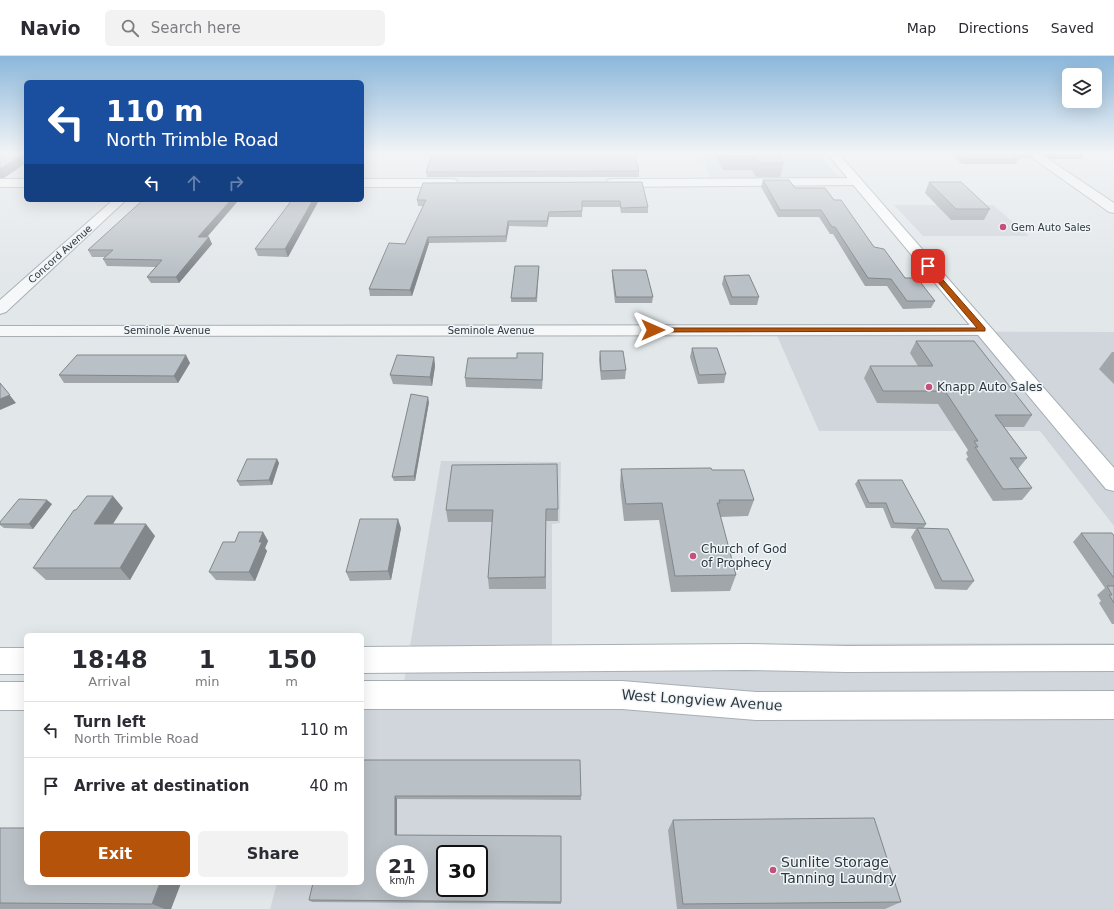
<!DOCTYPE html>
<style>
body{margin:0;font-family:"DejaVu Sans",sans-serif;background:#f2f2f3;color:#2b2b33;height:100vh;display:flex;flex-direction:column;font-size:15px;white-space:nowrap}
*{box-sizing:border-box;margin:0}
p{font-size:13px;color:#7c7c81}
.icon{flex:none;width:22px;height:22px;fill:none;stroke:currentColor;stroke-width:2;stroke-linecap:round;stroke-linejoin:round}
.map{position:relative;flex:1;overflow:hidden}
.side{position:absolute;left:24px;top:577px;width:340px;height:252px;display:flex;flex-direction:column;background:#fff;border-radius:6px;box-shadow:0 4px 16px #0002}
.side>*{flex:none}
.hud{position:absolute;left:24px;top:24px;width:340px;height:122px;border-radius:6px;box-shadow:0 4px 16px #0002;background:#1a4fa0;color:#fff;overflow:hidden}
.buttons{position:absolute;left:1062px;top:12px;display:grid;gap:8px}
.buttons a{display:grid;place-items:center;width:40px;height:40px;border-radius:6px;background:#fff;box-shadow:0 4px 16px #0002;font-size:20px}
.speed{position:absolute;left:376px;top:789px;display:flex;gap:8px;font-size:20px;font-weight:700;text-align:center}
.speed>*{display:grid;place-content:center;width:52px;height:52px;border-radius:50%;background:#fff;box-shadow:0 4px 16px #0002;line-height:1}
.speed small{font-size:10px;font-weight:400}
.speed .limit{border:2px solid #111;border-radius:6px;background:#fff;color:#111}
.pin{position:absolute;display:grid;place-items:center;width:34px;height:34px;color:#fff;margin:-17px;border-radius:8px;box-shadow:0 2px 6px #0006}
.me{position:absolute;width:44px;margin:-22px;rotate:90deg;stroke-linejoin:round;filter:drop-shadow(0 0 3px #0008)}
.turn{display:flex;align-items:center;gap:14px;height:84px;padding:0 16px;font-size:18px}
.turn .icon{width:52px;height:52px;stroke-width:2.5}
.turn b{display:block;font-size:28px;line-height:34px}
.lanes{display:flex;align-items:center;height:38px;padding:0 16px;background:#0003;justify-content:center;gap:20px;direction:ltr}
.lanes .off{opacity:.35}
.eta{display:flex;justify-content:space-evenly;align-items:center;height:68px;text-align:center}
.eta b{font-size:24px;font-weight:700;line-height:28px}
.primary-button{display:flex;gap:8px;margin-top:auto;padding:8px 16px}
.primary-button a{flex:1;height:46px;border-radius:6px;background:#b45309;color:#fff;font-size:16px;font-weight:700;line-height:46px;text-align:center}
.primary-button a+a{background:#f2f2f3;color:#2b2b33}
ul{padding:0;list-style:none}
li{display:flex;align-items:center;gap:12px;height:56px;padding:0 16px;border-top:1px solid #e1e1e2}
li div{flex:1}
li b{display:block;font-size:15px}
li em{font-style:normal}
header{display:flex;align-items:center;gap:24px;box-sizing:border-box;height:56px;padding:0 20px;background:#fff;border-bottom:1px solid #e1e1e2}
header strong{font-size:19px}
nav{display:flex;gap:22px;margin-inline-start:auto;font-size:14px}
.search{width:280px;height:36px;background:#f2f2f3;display:flex;align-items:center;gap:10px;box-sizing:border-box;padding:0 14px;border-radius:6px;color:#7c7c81;font-size:15px}
.map>svg:first-child{display:block}
</style>
<header>
<strong>Navio</strong>
<div class="search"><svg class="icon" aria-label="search" viewBox="0 0 24 24"><circle cx="10" cy="10" r="6"/><path d="M15 15l6 6"/></svg>Search here</div>
<nav><a>Map</a><a>Directions</a><a>Saved</a></nav>
</header>
<div class="map">
<svg width="1114" height="853" viewBox="0 0 1114 853">
<rect width="100%" height="100%" fill="#e2e7ea"/>
<!-- built -->
<path fill="#d0d6db" fill-rule="evenodd" d="M699,96h118l23,27h-129z
M894,149h99l36,31h-106z
M775,275l339,1v194l-74,-95h-221z
M441,405l120,1 -1,61 -8,1v128l187,-8 375,-1v266h-844l7,-26h85v-176l38,-1zM385,798h34v34h-34zM445,798h34v34h-34z"/>
<g fill="none" stroke-linecap="round" stroke-linejoin="round">
<defs>
<path id="street" d="M1026,96h12l76,51v10l-5,-1 -82,-58z
M857,122l4,1 2,3 -2,3 -249,2 -4,-1 -2,-3 2,-3 4,-1z
M0,123h26v8h-26z
M362,123h90l4,1 2,3 -2,3 -4,1h-90z
M113,144h13l-120,112 -6,2v-14z
M983,269l6,1 2,4 -2,4 -6,1 -983,1v-10z"/>
<path id="secondary" d="M826,96h11l277,316v23l-8,-2z
M747,588l100,2 267,-1v26l-267,1 -100,-2 -385,3v-26z
M0,592h26v26h-26z
M362,625h260l134,11 358,-1v28l-358,1 -134,-11h-260z
M0,626h26v28h-26z"/>
</defs>
<!-- street casing -->
<use href="#street" stroke="#a7afb4" stroke-width="2"/>
<!-- secondary casing -->
<use href="#secondary" stroke="#a7afb4" stroke-width="2"/>
<!-- street -->
<use href="#street" fill="#f5f7f8" fill-rule="evenodd"/>
<!-- secondary -->
<use href="#secondary" fill="#fff" fill-rule="evenodd"/>
</g>
<!-- wall -->
<path fill="#a0a6aa" d="M714,96h62l8,11 -4,14h-24l-4,-7h-29z
M949,96h81l3,2 -2,4h-13l1,1 -3,5h-54z
M1040,96h40l4,3 -2,4h-32z
M639,115v6h-212l-1,-5z
M763,124l32,8 39,12 40,47 31,31 30,23 -4,7 -28,1 -16,-23h-22l-32,-52h-3l-11,-17h-41l-17,-30z
M642,126l6,25v6h-27l-1,-6h-38v10h-33l-2,10 -38,-1 -3,16 -77,1 -17,53h-42l-1,-7 36,-45 18,-38h-5l-1,-6z
M929,126l61,27 -6,11h-33l-26,-27z
M143,144h93l1,2 -30,35 5,7 -33,39h-28l-4,-6 9,-10 -49,-1 -4,-7 3,-2h-14l-4,-7z
M292,144h27l-31,57 -30,-1 -3,-7z
M539,210l-2,36h-26v-4z
M612,214l41,27 -1,6h-37l-3,-27z
M724,220l35,21 -2,8h-27l-8,-21z
M916,285l116,74 -8,12h-20l23,31 -9,11 14,19 -10,12 -29,1 -27,-42 2,-2 -2,-4 2,-3 -30,-46 -61,-1 -13,-25 6,-12h48l-8,-13z
M692,292l34,26 -2,9 -26,1 -8,-27z
M600,295l26,19 -1,9 -24,1 -2,-20z
M1112,296h2v32l-15,-15z
M543,297l-1,36 -76,-2 -1,-9 52,-20z
M434,301l1,9 -3,20 -39,-2 -3,-9z
M190,307l-12,20h-114l-5,-8z
M429,346l-14,79h-21l-2,-4z
M277,403l2,4 -7,22 -32,1 -3,-5z
M621,413l91,1 42,30 -6,16 -28,1 16,58 -6,16 -59,1 -12,-72 -35,1 -4,-35z
M858,424l68,44 -3,5 51,52 -7,9 -32,-1 -24,-52 5,-8 -25,-1 -8,-20h-17l-11,-24z
M52,448l-19,25 -29,-1 -4,-3v-3z
M123,452l-10,16 42,12 -25,44h-84l-13,-12z
M558,453v12h-12v68h-57l-1,-11 4,-56h-44l-2,-12z
M401,472l-10,52 -41,1 -4,-9z
M263,476l5,9 -3,7 2,3 -12,30 -39,-1 -7,-8 26,-30z
M1081,477l33,3v88h-2l-13,-21 2,-2 -4,-6 8,-7 -32,-46z
M362,704l219,36v4l-184,-1v36l164,1v68l-249,-2 -3,-2z
M673,764l228,82 -16,7h-208l-9,-79z
M0,772l181,55 -10,26h-171z"/>
<!-- shaded-wall -->
<path fill="#82878b" d="M25,97l1,2v8l-22,15h-4v-9z
M231,144h5l1,2 -36,42 -3,-7z
M313,144h6l-31,57 -3,-8z
M549,156v5l-2,10v-6z
M508,165l1,5 -3,16v-6z
M209,181l3,7 -33,39 -3,-6z
M428,181l1,6 -17,53 -2,-6z
M543,297v9l-1,27v-9z
M186,299l4,8 -12,20 -4,-7z
M434,301l1,9 -3,20 -2,-9z
M0,327l16,20 -16,7z
M428,341l1,5 -14,79 -1,-5z
M277,403l2,4 -7,22 -3,-5z
M113,440l10,12 -18,28 -11,-12z
M47,444l5,4 -19,25 -4,-5z
M398,463l3,9 -10,52 -3,-9z
M146,468l9,12 -25,44 -10,-12z
M263,476l5,9 -3,7 2,3 -12,30 -6,-9 10,-30z
M395,740l2,3v38l-2,-2z
M160,827h21l-10,26h-6l-13,-5z"/>
<!-- building -->
<path fill="#bac1c6" stroke="#82878b" fill-rule="evenodd" d="M0,96h26v1h-1l-25,16z
M433,96h201l5,19 -213,1z
M723,96h53l8,11h-25l-4,-7h-30z
M955,96h75l3,2h-22l8,5h-55z
M1049,96h31l4,3 -31,-1z
M763,124h26l6,8h30l9,12h7l33,47 10,2 21,29h12l18,23h-28l-16,-22 -23,-1 -33,-51h-3l-11,-17h-41z
M642,126l6,25 -27,1 -1,-7h-38v10l-33,1 -2,9h-39l-2,15 -78,1 -18,53 -41,-1 20,-46 16,1 21,-44h-9l6,-17z
M929,126h32l29,27h-34z
M143,144h88l-33,37h11l-33,40h-29l15,-17 -59,-1 10,-9h-25z
M292,144h21l-28,49h-30z
M515,210h24l-3,32h-25z
M612,214h34l7,27h-37z
M749,219l10,22h-27l-8,-21z
M916,285h58l58,74h-37l32,43h-17l22,30 -29,1 -28,-42h3l-4,-6h4l-33,-50h-62l-13,-25h63z
M692,292h25l9,26 -27,1z
M600,295h23l3,19 -25,1z
M517,297h26l-1,27 -77,-2 3,-20h49z
M77,299h109l-12,21 -115,-1z
M397,299l37,2 -4,20 -40,-2z
M0,327l10,12 -10,4z
M411,338l17,3 -14,79 -22,1z
M247,403h30l-8,21 -32,1z
M557,408l1,45h-12l-1,68 -57,1 5,-68h-47l6,-45z
M711,412l1,2h32l10,30h-35l1,3h-3l19,72 -61,1 -13,-73 -36,1 -5,-35z
M858,424h44l24,44 -32,-1 -8,-20h-17z
M87,440h26l-19,28h52l-26,44h-87l41,-58h2z
M19,443l28,1 -18,24h-29v-2z
M360,463h38l-10,52 -42,1z
M917,472l31,1 26,52h-32z
M239,476h24l-4,10h3l-13,30h-40l14,-30h12z
M1081,477h31l2,3v42z
M1107,530h7v17l-5,-8h3z
M362,704h218l1,36h-186v39l166,1v66l-252,-2 4,-17h49zM385,798h34v34h-34zM445,798h34v34h-34z
M874,762l27,84 -218,2 -10,-84z
M0,772h26v55h134l-8,21 -152,-1z"/>
<!-- sky -->
<linearGradient id="sky" x2="0" y2="1"><stop stop-color="#8bb7db"/><stop offset="0.45" stop-color="#f2f4f6"/><stop offset="1" stop-color="#f2f4f6" stop-opacity="0"/></linearGradient>
<rect width="1114" height="215" fill="url(#sky)"/>
<!-- route -->
<path fill="#b45309" stroke="#753606" d="M926,209h4l55,63v3l-332,1 -4,-2 4,-2h324l-51,-60z"/>
<!-- markers -->
<g fill="#c6507c" stroke="#f2f5f7" stroke-width="1.5">
<circle cx="1003" cy="171" r="4"/>
<circle cx="929" cy="331" r="4"/>
<circle cx="693" cy="500" r="4"/>
<circle cx="773" cy="814" r="4"/>
</g>
<g text-anchor="middle" dominant-baseline="central" stroke-width="3" stroke-linejoin="round" paint-order="stroke">
<!-- far-poi labels -->
<g font-size="10" fill="#2b3841" stroke="#f2f5f7" text-anchor="start">
<text x="1011" y="171">Gem Auto Sales</text>
</g>
<!-- far-street labels -->
<g font-size="10" fill="#2b3841" stroke="#f2f5f7">
<text transform="translate(60 198) rotate(-42)">Concord Avenue</text>
<text x="167" y="274">Seminole Avenue</text>
<text x="491" y="274">Seminole Avenue</text>
</g>
<!-- poi labels -->
<g font-size="12" fill="#2b3841" stroke="#f2f5f7" text-anchor="start">
<text x="937" y="331">Knapp Auto Sales</text>
<text x="701" y="493">Church of God<tspan x="701" dy="14">of Prophecy</tspan></text>
</g>
<!-- near-street labels -->
<g font-size="14" fill="#2b3841" stroke="#f2f5f7">
<text transform="translate(702 644) rotate(4)">West Longview Avenue</text>
</g>
<!-- near-poi labels -->
<g font-size="14" fill="#2b3841" stroke="#f2f5f7" text-anchor="start">
<text x="781" y="806">Sunlite Storage<tspan x="781" dy="16">Tanning Laundry</tspan></text>
</g>
</g>
</svg>
<div class="buttons">
<a><svg class="icon" aria-label="layers" viewBox="0 0 24 24"><path d="M12 4l9 5-9 5-9-5zM3 14l9 5 9-5"/></svg></a>
</div>
<div class="speed"><div>21<small>km/h</small></div><div class="limit">30</div></div>
<div class="pin" style="left:928px;top:210px;background:#d93025"><svg class="icon" aria-label="arrive" viewBox="0 0 24 24"><path d="M6 21V4h12l-3 4 3 4H6"/></svg></div>
<svg class="me" style="left:653px;top:274px" viewBox="-20 -20 40 40"><path d="M0-17L14 15 0 8-14 15z" fill="#b45309" stroke="#fff" stroke-width="4"/></svg>
<div class="hud">
<div class="turn"><svg class="icon" aria-label="left" viewBox="0 0 24 24"><path d="M17 20v-9H6M10 6l-5 5 5 5"/></svg><div><b>110 m</b>North Trimble Road</div></div>
<div class="lanes"><svg class="icon" aria-label="left" viewBox="0 0 24 24"><path d="M17 20v-9H6M10 6l-5 5 5 5"/></svg><svg class="icon off" aria-label="ahead" viewBox="0 0 24 24"><path d="M12 20V5M6 11l6-6 6 6"/></svg><svg class="icon off" aria-label="right" viewBox="0 0 24 24"><path d="M7 20v-9h11M14 6l5 5-5 5"/></svg></div>
</div>
<section class="side">
<div class="eta">
<div><b>18:48</b><p>Arrival</p></div>
<div><b>1</b><p>min</p></div>
<div><b>150</b><p>m</p></div>
</div>
<ul>
<li><svg class="icon" aria-label="left" viewBox="0 0 24 24"><path d="M17 20v-9H6M10 6l-5 5 5 5"/></svg><div><b>Turn left</b><p>North Trimble Road</p></div><em>110 m</em></li>
<li><svg class="icon" aria-label="arrive" viewBox="0 0 24 24"><path d="M6 21V4h12l-3 4 3 4H6"/></svg><div><b>Arrive at destination</b></div><em>40 m</em></li>
</ul>
<div class="primary-button"><a>Exit</a><a>Share</a></div>
</section>
</div>
